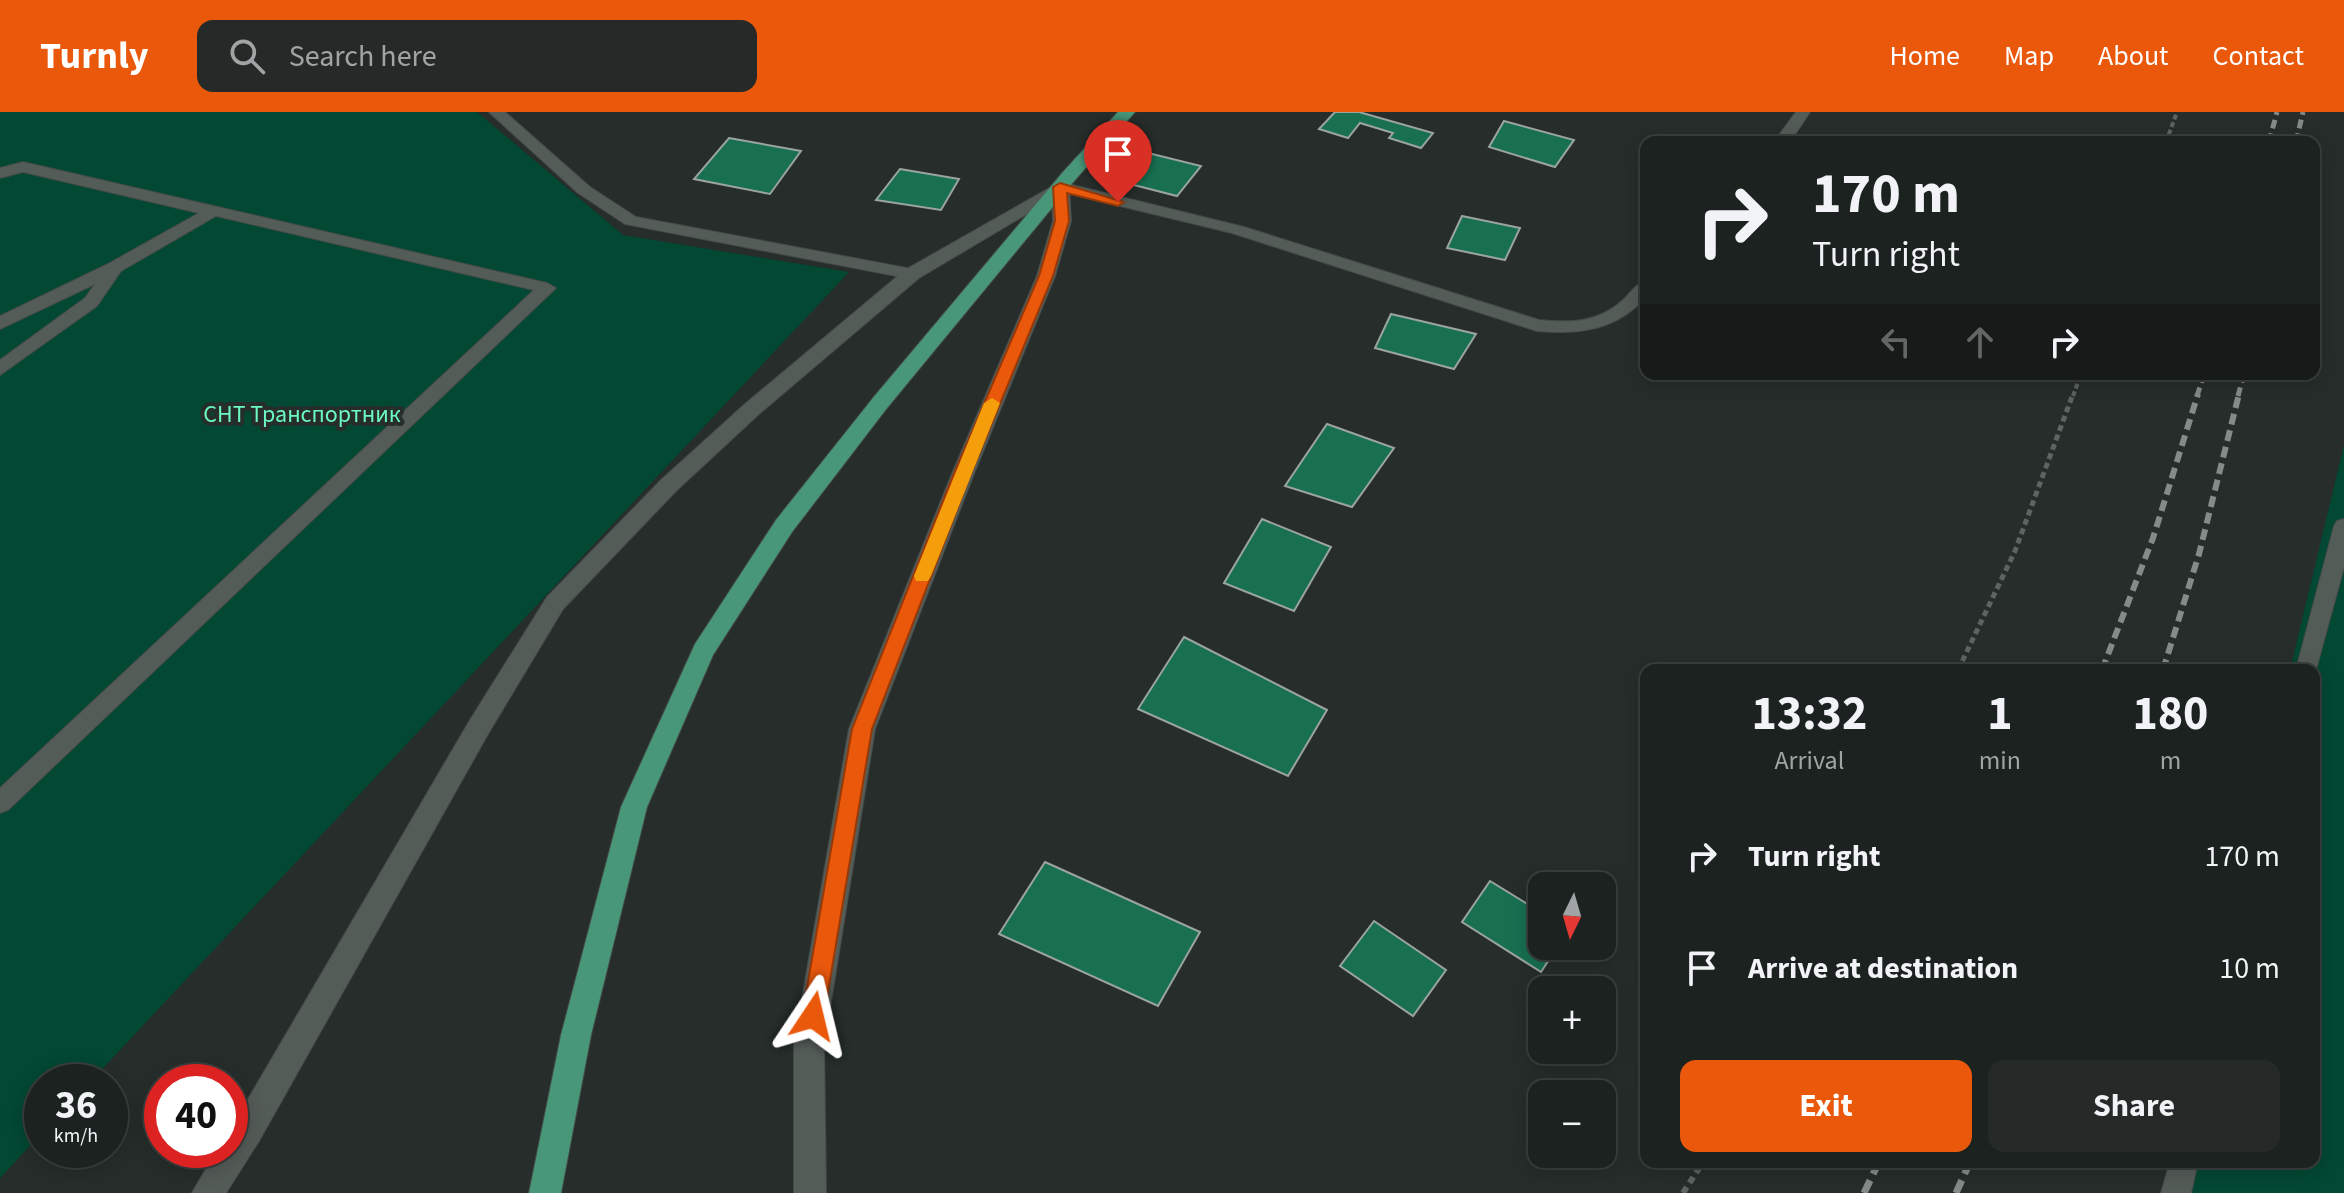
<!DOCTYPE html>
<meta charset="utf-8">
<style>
body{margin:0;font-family:"Source Sans 3",sans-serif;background:#252a29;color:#f1f3f6;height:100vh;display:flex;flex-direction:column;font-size:30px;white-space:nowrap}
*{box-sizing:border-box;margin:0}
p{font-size:26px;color:#a0a4a5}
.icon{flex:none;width:44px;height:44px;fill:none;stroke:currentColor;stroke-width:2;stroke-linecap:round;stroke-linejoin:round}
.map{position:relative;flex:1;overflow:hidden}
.drawer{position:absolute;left:1640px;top:552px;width:680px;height:504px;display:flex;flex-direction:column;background:#1c2220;border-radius:16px;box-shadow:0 4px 20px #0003,0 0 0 2px #3a3f3e}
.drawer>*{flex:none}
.banner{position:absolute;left:1640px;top:24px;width:680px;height:244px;border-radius:16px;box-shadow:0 4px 20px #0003,0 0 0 2px #3a3f3e;background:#1c2220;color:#f1f3f6;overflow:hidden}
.needle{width:52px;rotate:185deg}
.controls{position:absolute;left:1528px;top:760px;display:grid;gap:16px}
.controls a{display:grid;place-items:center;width:88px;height:88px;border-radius:16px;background:#1c2220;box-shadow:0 4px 20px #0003,0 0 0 2px #3a3f3e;font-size:40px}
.speed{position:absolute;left:24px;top:952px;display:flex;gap:16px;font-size:40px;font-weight:700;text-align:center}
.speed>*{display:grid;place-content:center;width:104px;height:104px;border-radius:50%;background:#1c2220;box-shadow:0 4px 20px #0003,0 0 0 2px #3a3f3e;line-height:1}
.speed small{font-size:20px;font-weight:400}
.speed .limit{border:12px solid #d22;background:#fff;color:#111}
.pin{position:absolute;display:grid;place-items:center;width:68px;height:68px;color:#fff;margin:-82px -34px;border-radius:50% 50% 50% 0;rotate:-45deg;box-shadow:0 0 8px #0007}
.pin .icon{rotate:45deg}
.me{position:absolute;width:88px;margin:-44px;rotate:10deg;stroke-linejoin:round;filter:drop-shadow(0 0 6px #0008)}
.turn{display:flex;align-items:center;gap:28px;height:168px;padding:0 40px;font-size:36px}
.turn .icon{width:104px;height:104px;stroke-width:2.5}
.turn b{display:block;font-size:56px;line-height:68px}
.lanes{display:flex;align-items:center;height:76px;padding:0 40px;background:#0003;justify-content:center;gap:40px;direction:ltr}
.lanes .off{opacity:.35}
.eta{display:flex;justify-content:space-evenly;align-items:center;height:136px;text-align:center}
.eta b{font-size:48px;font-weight:700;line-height:56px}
.primary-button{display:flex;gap:16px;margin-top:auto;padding:16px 40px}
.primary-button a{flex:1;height:92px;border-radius:16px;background:#ea580c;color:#fff;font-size:32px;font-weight:700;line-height:92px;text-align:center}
.primary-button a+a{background:#252a29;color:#f1f3f6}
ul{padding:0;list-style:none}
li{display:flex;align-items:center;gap:24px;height:112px;padding:0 40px}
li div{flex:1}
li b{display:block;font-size:30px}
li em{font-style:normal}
header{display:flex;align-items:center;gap:48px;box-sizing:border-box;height:112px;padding:0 40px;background:#ea580c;color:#fff}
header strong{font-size:38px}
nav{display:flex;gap:44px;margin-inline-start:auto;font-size:28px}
.search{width:560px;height:72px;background:#252a29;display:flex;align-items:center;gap:20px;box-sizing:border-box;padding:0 28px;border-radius:16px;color:#a0a4a5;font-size:30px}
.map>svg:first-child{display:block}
</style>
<header>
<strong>Turnly</strong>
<div class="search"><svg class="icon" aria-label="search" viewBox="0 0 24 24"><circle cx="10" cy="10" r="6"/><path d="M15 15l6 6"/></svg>Search here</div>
<nav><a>Home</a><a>Map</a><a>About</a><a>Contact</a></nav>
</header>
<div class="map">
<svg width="2344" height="1081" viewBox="0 0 2344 1081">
<rect width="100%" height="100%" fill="#262d2a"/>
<!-- green -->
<path fill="#024832" d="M0,0h477l146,123 226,37 -759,810h-48v51l-42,45z
M2344,333v748h-179l7,-31h142v-492h-24z"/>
<!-- building -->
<path fill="#187051" stroke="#9ca4a0" stroke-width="2" d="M1335,0h24l74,21 -12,15 -32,-10 4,-5 -33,-10 -12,15 -29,-9z
M1504,9l70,19 -19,27 -66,-20z
M729,26l72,13 -31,43 -76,-15z
M1144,40l57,14 -24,30 -59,-15z
M900,57l59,10 -18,31 -65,-10z
M1462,104l58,12 -15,32 -58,-12z
M1391,202l85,20 -22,35 -79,-21z
M1327,312l67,24 -42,59 -67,-21z
M1262,407l69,28 -37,64 -70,-28z
M1184,525l143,73 -39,66 -150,-67z
M1045,750l155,70 -42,74 -159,-72z
M1490,769l52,32v33h16l-17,26 -79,-50z
M1374,809l72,49 -33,46 -73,-50z"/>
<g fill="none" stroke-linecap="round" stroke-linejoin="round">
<defs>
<path id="lane" d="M489,0h16l85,75 46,30 276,52 9,5 -9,5 -287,-55 -47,-31z
M1796,0h14l-20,30h-16z
M23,50l524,121 9,5 -548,522 -8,3v-25l534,-498 -318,-74 -95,55 -24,35 -97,69v-15l85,-62 10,-14 -95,45v-13l108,-52 91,-51 -176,-41 -23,6v-10z
M1060,70l184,45 295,93c31,3 58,3 83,-19 8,-7 14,-18 24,-20v16c-30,33 -66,38 -109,34l-305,-98 -178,-43v-6z
M2344,407v48l-30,110v-7h-18l38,-144 3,-5z
M2170,1050h28l-7,31h-30z"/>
<path id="secondary" d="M1060,70l9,5 2,34 -16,55 -82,200 -98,253 -51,316 2,148h-32v-148l55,-316 102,-253 86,-200 16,-55 -1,-22 -133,79 -160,136 -82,76 -114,119 -75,125 -229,407 -33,52h-34l25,-43h13v-20l240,-410 77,-123 114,-117 84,-76 160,-134z"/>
<path id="primary" d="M1118,0h17l-60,68 -188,228 -95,124 -79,123 -66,152 -56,228 -30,158h-32l32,-158 60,-228 74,-163 81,-124 97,-122 190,-226z"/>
</defs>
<!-- lane casing -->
<use href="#lane" stroke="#444a47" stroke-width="2"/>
<!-- secondary casing -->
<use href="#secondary" stroke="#444a47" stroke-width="2"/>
<!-- primary casing -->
<use href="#primary" stroke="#444a47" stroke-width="2"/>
<!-- path-far2 -->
<path stroke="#5e6461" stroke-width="4" stroke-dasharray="5 3" stroke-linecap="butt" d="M2166,30l11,-30
M2073,284l8,-22"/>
<!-- path-far1 -->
<path stroke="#5e6461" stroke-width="5" stroke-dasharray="6 4" stroke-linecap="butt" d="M1958,558l57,-119 58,-157"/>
<!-- path -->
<path stroke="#5e6461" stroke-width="6" stroke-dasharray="7 5" stroke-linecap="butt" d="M1683,1081l20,-31"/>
<!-- lane -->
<use href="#lane" fill="#545c58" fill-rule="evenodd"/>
<!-- secondary -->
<use href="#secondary" fill="#545c58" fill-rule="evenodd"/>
<!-- primary -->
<use href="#primary" fill="#489779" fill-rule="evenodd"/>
<!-- rail-far2 -->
<path stroke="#868b89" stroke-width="5" stroke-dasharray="9 5" stroke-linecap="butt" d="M2269,30l8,-30
M2296,30l7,-30
M2197,284l7,-22
M2238,284l6,-22"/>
<!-- rail-far1 -->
<path stroke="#868b89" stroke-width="6" stroke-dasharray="11 6" stroke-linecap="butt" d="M2102,558l51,-132 45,-144
M2163,558l36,-116 40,-160"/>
<!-- rail -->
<path stroke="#868b89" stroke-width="7" stroke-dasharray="14 7" stroke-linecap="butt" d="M1864,1081l15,-31
M1956,1081l14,-31"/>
</g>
<!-- route -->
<path fill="#ea580c" stroke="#983908" stroke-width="2" d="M1060,71l64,19 -6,4 -51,-13 2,28 -16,55 -83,200 -98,253 -48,287 -3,8 -8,3 -7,-3 -4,-8 50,-287 101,-253 86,-200 16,-55 -2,-34z"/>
<!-- slow -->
<path fill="#f59e0b" d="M992,286l8,5 -69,173 -3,5h-12l-2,-5 70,-173z"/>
<g text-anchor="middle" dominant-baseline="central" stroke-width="8" stroke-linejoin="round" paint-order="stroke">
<!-- park labels -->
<g font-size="24" fill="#6bf9c1" stroke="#262d2a">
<text x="302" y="302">СНТ Транспортник</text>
</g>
</g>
</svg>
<div class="controls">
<a><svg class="needle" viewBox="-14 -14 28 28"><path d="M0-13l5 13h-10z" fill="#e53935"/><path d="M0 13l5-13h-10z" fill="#a0a4a5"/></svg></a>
<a>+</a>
<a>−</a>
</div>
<div class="speed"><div>36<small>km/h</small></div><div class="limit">40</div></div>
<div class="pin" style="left:1118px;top:90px;background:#d93025"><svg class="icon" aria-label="arrive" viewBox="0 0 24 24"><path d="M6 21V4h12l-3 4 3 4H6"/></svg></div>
<svg class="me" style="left:813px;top:904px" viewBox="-20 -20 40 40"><path d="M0-17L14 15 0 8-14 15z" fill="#ea580c" stroke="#fff" stroke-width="4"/></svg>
<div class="banner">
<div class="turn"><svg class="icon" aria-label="right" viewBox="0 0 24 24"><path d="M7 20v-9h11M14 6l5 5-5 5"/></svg><div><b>170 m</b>Turn right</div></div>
<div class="lanes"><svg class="icon off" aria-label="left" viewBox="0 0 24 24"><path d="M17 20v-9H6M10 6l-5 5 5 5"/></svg><svg class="icon off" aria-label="ahead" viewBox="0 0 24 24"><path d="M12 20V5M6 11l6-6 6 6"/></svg><svg class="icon" aria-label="right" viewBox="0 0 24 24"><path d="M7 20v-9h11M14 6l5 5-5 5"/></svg></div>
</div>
<section class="drawer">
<div class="eta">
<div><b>13:32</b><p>Arrival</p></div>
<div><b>1</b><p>min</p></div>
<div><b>180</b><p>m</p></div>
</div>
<ul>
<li><svg class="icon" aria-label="right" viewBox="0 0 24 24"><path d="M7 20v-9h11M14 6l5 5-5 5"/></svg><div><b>Turn right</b></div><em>170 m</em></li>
<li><svg class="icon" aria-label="arrive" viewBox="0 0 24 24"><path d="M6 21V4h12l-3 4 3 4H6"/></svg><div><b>Arrive at destination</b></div><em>10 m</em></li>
</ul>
<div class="primary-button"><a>Exit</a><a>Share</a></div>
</section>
</div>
